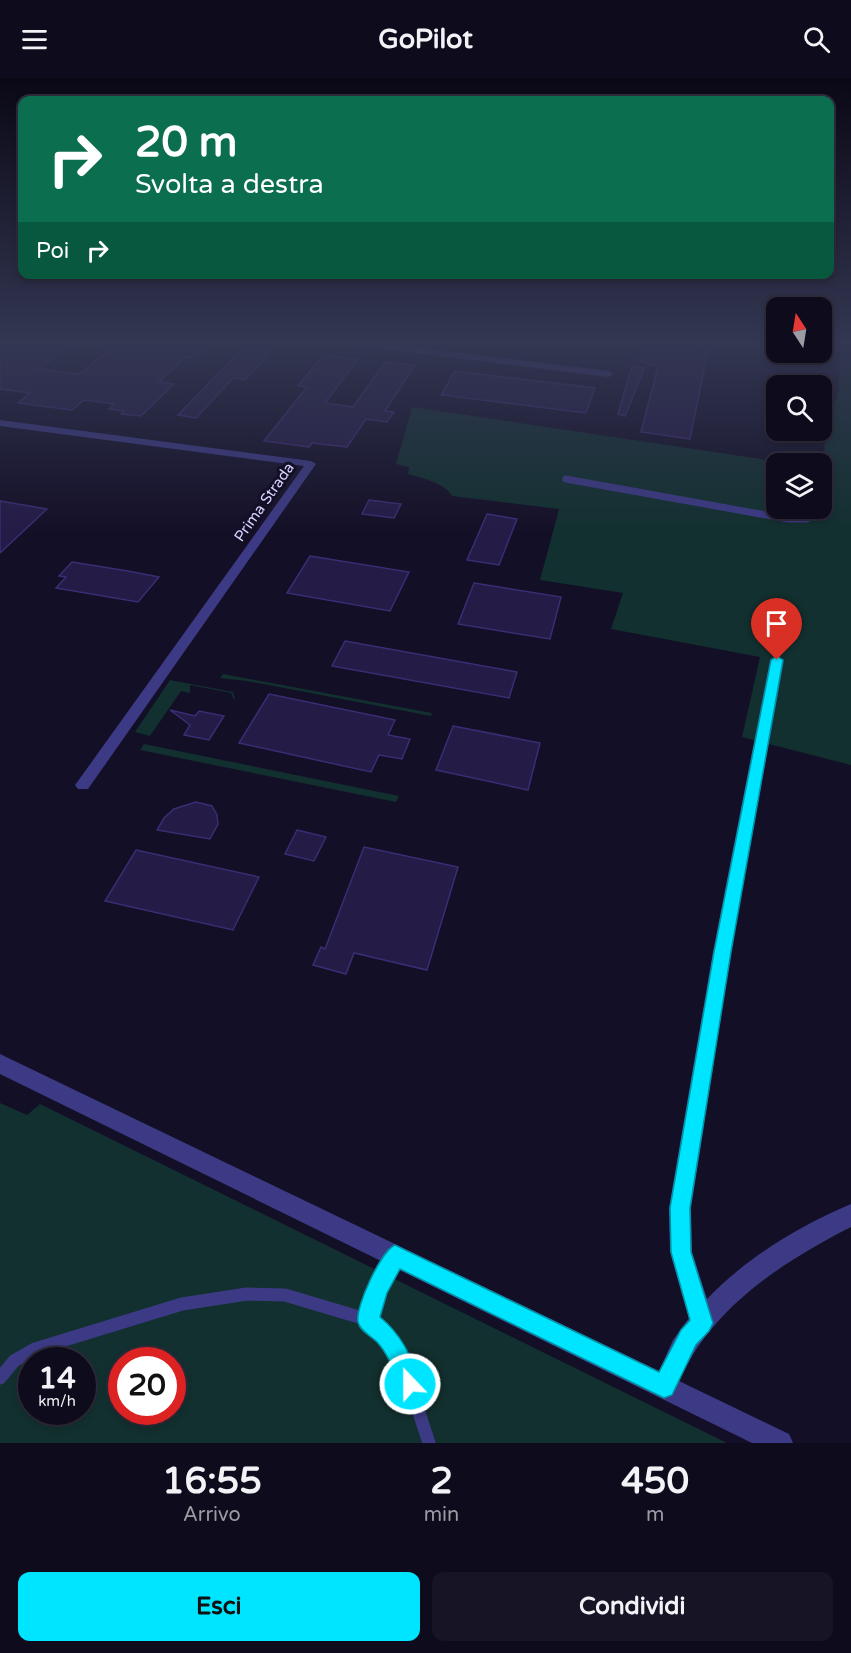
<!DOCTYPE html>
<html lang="it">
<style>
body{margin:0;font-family:"Varela Round",sans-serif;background:#171425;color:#f1f3f6;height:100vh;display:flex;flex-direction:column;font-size:22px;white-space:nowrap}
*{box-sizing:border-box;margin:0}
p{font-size:20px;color:#9b9ba3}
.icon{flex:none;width:33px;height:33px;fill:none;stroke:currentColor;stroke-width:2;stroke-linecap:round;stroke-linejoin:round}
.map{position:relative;height:1365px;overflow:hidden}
.details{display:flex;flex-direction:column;background:#0e0b1c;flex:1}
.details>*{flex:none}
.banner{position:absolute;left:18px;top:18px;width:816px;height:183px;border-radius:12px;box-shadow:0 3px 9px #0003,0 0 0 2px #2e2b3b;background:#0b6e4f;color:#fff;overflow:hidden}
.needle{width:39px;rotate:348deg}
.tools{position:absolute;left:766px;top:219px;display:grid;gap:12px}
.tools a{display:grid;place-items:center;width:66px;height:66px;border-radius:12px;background:#0e0b1c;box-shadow:0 3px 9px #0003,0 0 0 2px #2e2b3b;font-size:30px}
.speed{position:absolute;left:18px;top:1269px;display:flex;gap:12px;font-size:30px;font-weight:700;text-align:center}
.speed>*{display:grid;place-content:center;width:78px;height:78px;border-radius:50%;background:#0e0b1c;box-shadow:0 3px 9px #0003,0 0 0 2px #2e2b3b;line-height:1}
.speed small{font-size:15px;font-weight:400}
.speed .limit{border:9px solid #d22;background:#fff;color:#111}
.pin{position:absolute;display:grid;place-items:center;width:51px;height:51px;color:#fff;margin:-62px -26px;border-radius:50% 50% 50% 0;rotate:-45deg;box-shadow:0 0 6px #0007}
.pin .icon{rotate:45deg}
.me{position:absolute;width:66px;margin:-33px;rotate:338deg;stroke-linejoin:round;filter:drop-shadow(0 0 4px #0008)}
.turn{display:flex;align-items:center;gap:21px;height:126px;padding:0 18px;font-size:27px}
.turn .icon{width:78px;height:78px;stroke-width:2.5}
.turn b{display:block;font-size:42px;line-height:51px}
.then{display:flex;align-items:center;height:57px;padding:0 18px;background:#0003;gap:12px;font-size:22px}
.eta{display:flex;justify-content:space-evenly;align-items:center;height:102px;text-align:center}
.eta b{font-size:36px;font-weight:700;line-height:42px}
.primary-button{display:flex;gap:12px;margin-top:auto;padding:12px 18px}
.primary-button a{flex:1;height:69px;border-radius:12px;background:#00e5ff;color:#111;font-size:24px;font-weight:700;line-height:69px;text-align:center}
.primary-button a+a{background:#171425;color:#f1f3f6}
header{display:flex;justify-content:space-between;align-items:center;height:78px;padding:0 18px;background:#0e0b1c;font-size:27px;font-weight:700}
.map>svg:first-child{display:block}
</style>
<header><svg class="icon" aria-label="menu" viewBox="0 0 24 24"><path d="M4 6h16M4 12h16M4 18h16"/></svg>GoPilot<svg class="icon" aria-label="search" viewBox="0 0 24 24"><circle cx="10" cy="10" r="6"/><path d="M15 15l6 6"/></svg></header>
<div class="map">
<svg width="851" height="1365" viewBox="0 0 851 1365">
<rect width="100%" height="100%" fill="#130f26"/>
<!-- green -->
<path fill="#12302f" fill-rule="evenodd" d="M840,265h11v422l-109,-28 18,-80 -149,-28 12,-36 -83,-13 19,-71 -107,-13c-7,-13 -30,-18 -44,-22l1,-7 -13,-3 16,-57 376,56 -11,1v44h45l3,-73 14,-46z
M223,596l209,39 -1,3 -184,-35 -27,-3z
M170,602l63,12 2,7 -1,1 -3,-7 -41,-8v8l-9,-2 -31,45 -15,-4z
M144,666l255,52 -3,6 -256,-52z
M0,1025l27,12 13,-11 687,339h-727zM32,1282h50v52h-50zM122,1282h50v52h-50z"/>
<!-- building -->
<path fill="#241b47" stroke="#3b2d73" stroke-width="1.5" d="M18,265h55l-34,26 40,5 40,-31h92l-16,15 -9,-1 -27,25 15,2 -33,32 -20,-2 3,-3 -15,-2 5,-5 -30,-4 -12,10 -54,-7 12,-10 -30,-4v-34z
M644,265h44l21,3 -19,93 -49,-7 17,-65 -19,-6z
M245,268l28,3 -28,31 -12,-2 -37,40 -18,-3z
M324,276l33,6 -32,43 28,4 32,-45 30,3 -30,46 9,1 -7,10 -21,-3 -19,28 -35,-4 -3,4 -45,-6 43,-54 -9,-1z
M632,288l13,1 -20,49 -7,-2z
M455,293l140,17 -9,25 -145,-18z
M369,422l32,4 -7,14 -32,-4z
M0,423l47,8 -47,44z
M487,436l30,5 -18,46 -32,-5z
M310,478l99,16 -19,39 -103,-18z
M72,484l56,9 31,6 -21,25 -82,-14 10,-11 -7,-1z
M474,505l87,14 -11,42 -92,-15z
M345,563l172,31 -8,26 -177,-32z
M269,616l126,26 -7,15 22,4 -8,20 -23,-4 -8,17 -132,-29z
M170,632l25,6 4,-5 25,5 -15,24 -25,-5 6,-10z
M453,648l87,17 -12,47 -92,-20z
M196,724l16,4 5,9 1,9 -8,15 -53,-9 7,-12 10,-9z
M297,752l29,7 -12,24 -29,-7z
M364,769l94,20 -31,103 -73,-17 -8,21 -33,-9 8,-18 4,2z
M136,772l123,27 -26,53 -128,-29z"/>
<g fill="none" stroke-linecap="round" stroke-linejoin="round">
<!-- lane-far1 -->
<path stroke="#3d3a85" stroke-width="7" d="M566,401l222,40h19"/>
<!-- lane -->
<path stroke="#3d3a85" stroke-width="13" d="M369,1242l8,-30 18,-33
M0,1300l14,-17 21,-12 147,-45 65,-10 38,1 84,25 17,16 17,28 26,79"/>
<!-- street -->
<path fill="#3d3a85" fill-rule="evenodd" d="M355,265h23l231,28 4,3 -4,3 -250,-31z
M0,342l311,41 5,3 -228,325h-10l-3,-4 3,-4 226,-315 -304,-40z
M777,578l7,4 -53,292 -40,256 1,44 15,47c39,-41 92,-73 144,-95v23c-70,36 -139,80 -172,154l110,53 4,9h-41l-752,-369v-20l659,317 14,-31 16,-22 -19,-66 -1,-44 44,-256 57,-292z"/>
</g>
<!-- sky -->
<linearGradient id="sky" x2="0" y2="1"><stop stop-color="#0a0815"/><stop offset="0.58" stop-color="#333752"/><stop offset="1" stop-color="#333752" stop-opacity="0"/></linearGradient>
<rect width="851" height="456" fill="url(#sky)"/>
<!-- route -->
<path fill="#00e5ff" stroke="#0095a6" stroke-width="1.5" d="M777,578l6,4 -52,292 -41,256 1,44 22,71 -4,8 -13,14 -24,50 -8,3 -264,-129 -13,24 -7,24c22,18 32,41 41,67l-3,8 -8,3 -8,-3c-7,-17 -12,-36 -25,-50 -6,-6 -17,-11 -19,-20 -3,-15 23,-71 37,-77l264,127 22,-42 9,-10 -19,-68 -1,-44 44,-256 57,-292z"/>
<g text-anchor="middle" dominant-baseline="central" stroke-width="6" stroke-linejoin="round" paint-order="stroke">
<!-- far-street labels -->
<g font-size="15" fill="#d9d4ff" stroke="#130f26">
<text transform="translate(264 424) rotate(-55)">Prima Strada</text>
</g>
</g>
</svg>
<div class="tools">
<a><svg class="needle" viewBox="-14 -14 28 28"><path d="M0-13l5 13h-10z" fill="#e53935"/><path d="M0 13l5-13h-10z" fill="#9b9ba3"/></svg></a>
<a><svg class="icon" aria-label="search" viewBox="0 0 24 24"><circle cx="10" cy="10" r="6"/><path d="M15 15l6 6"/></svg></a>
<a><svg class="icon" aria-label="layers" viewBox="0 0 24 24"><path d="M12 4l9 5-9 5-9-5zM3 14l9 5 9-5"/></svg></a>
</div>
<div class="speed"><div>14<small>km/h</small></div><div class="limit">20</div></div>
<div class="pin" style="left:777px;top:582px;background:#d93025"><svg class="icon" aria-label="arrive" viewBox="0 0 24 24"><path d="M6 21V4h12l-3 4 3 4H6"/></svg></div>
<svg class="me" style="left:410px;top:1306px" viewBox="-20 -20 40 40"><circle r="17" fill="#00e5ff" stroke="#fff" stroke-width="3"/><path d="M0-11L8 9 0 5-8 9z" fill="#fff"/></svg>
<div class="banner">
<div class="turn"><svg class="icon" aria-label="right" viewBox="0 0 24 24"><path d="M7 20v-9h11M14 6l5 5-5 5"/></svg><div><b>20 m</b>Svolta a destra</div></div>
<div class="then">Poi<svg class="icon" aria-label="right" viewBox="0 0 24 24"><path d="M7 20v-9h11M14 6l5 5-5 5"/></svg></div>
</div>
</div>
<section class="details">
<div class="eta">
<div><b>16:55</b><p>Arrivo</p></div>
<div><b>2</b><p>min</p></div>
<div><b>450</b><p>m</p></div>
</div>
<div class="primary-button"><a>Esci</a><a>Condividi</a></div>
</section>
